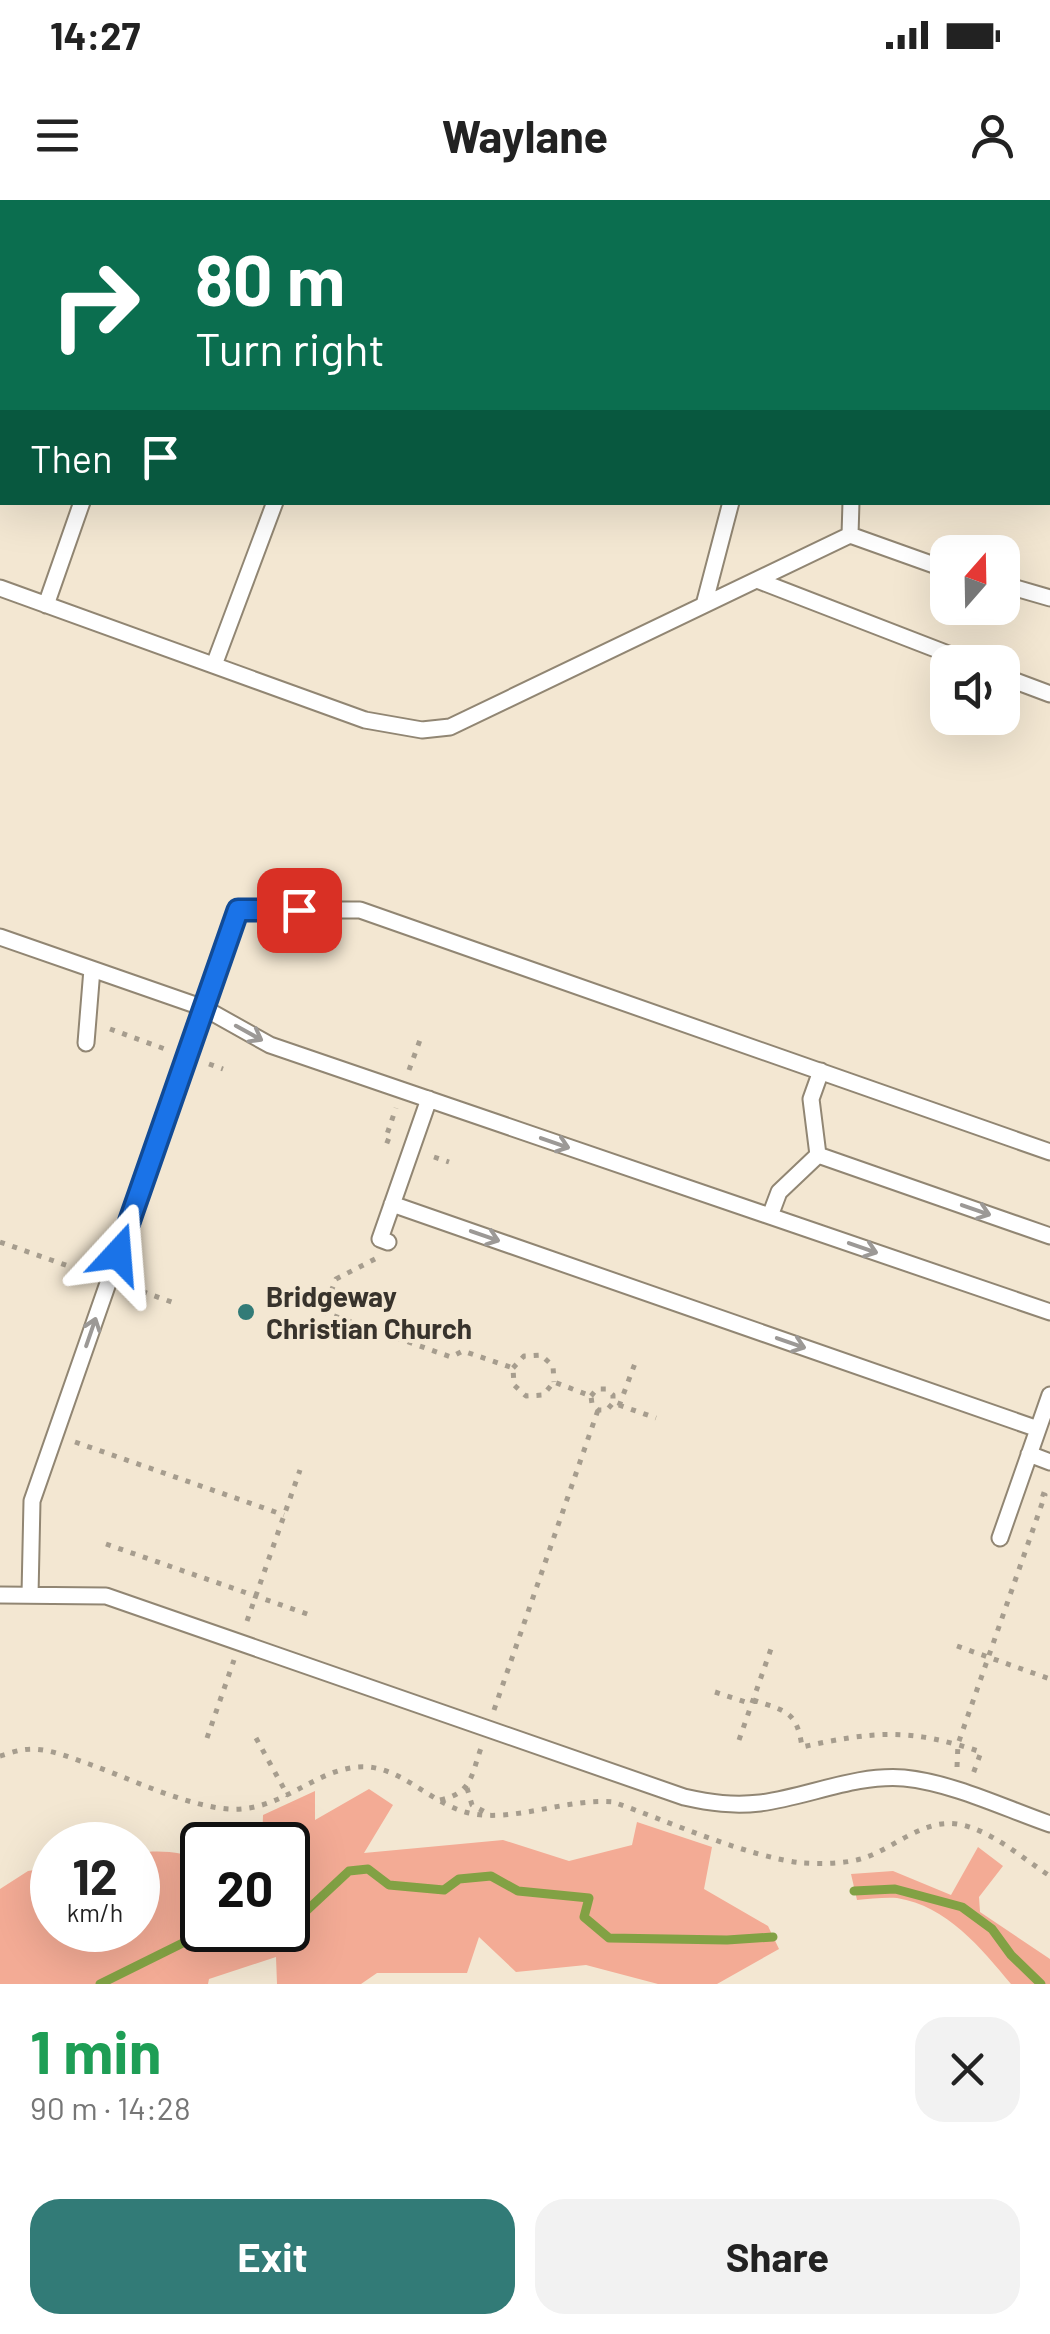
<!DOCTYPE html>
<meta charset="utf-8">
<style>
body{margin:0;font-family:Barlow,sans-serif;background:#f2f2f2;color:#222;height:100vh;display:flex;flex-direction:column;font-size:38px;white-space:nowrap}
*{box-sizing:border-box;margin:0}
p{font-size:32px;color:#767676}
.icon{flex:none;width:55px;height:55px;fill:none;stroke:currentColor;stroke-width:2;stroke-linecap:round;stroke-linejoin:round}
.map{position:relative;height:1784px;overflow:hidden}
.panel{display:flex;flex-direction:column;background:#fff;flex:1}
.panel>*{flex:none}
.banner{position:absolute;left:0px;top:0px;width:1050px;height:305px;box-shadow:0 10px 40px #0002;background:#0b6e4f;color:#fff;overflow:hidden}
.needle{width:65px;rotate:20deg}
.tools{position:absolute;left:930px;top:335px;display:grid;gap:20px}
.tools a{display:grid;place-items:center;width:90px;height:90px;border-radius:20px;background:#fff;box-shadow:0 10px 40px #0002;font-size:50px}
.speed{position:absolute;left:30px;top:1622px;display:flex;gap:20px;font-size:50px;font-weight:700;text-align:center}
.speed>*{display:grid;place-content:center;width:130px;height:130px;border-radius:50%;background:#fff;box-shadow:0 10px 40px #0002;line-height:1}
.speed small{font-size:25px;font-weight:400}
.speed .limit{border:5px solid #111;border-radius:15px;background:#fff;color:#111}
.pin{position:absolute;display:grid;place-items:center;width:85px;height:85px;color:#fff;margin:-42px;border-radius:20px;box-shadow:0 5px 15px #0006}
.me{position:absolute;width:110px;margin:-55px;rotate:19deg;stroke-linejoin:round;filter:drop-shadow(0 0 8px #0008)}
.turn{display:flex;align-items:center;gap:35px;height:210px;padding:0 30px;font-size:45px}
.turn .icon{width:130px;height:130px;stroke-width:2.5}
.turn b{display:block;font-size:70px;line-height:85px}
.then{display:flex;align-items:center;height:95px;padding:0 30px;background:#0003;gap:20px;font-size:38px}
.round{display:grid;place-items:center;flex:none;width:105px;height:105px;border-radius:30px;background:#f2f2f2}
.head{display:flex;align-items:center;justify-content:space-between;height:170px;padding:0 30px}
h1{font-size:60px;font-weight:700;line-height:75px;color:#1e9e55}
.button{display:flex;gap:20px;margin-top:auto;padding:20px 30px}
.button a{flex:1;height:115px;border-radius:30px;background:#327b77;color:#fff;font-size:40px;font-weight:700;line-height:115px;text-align:center}
.button a+a{background:#f2f2f2;color:#222}
.status{display:flex;justify-content:space-between;align-items:center;height:70px;padding:0 50px;background:#fff;direction:ltr}
.status svg{height:28px;fill:currentColor}
header{display:flex;justify-content:space-between;align-items:center;height:130px;padding:0 30px;background:#fff;font-size:45px;font-weight:700}
.map>svg:first-child{display:block}
</style>
<div class="status"><b>14:27</b><svg viewBox="0 0 49 12"><path d="M0 12V9h3v3zM5 12V6h3v6zM10 12V3h3v9zM15 12V0h3v12zM26 1h20v11H26zM47 4h2v5h-2z"/></svg></div>
<header><svg class="icon" aria-label="menu" viewBox="0 0 24 24"><path d="M4 6h16M4 12h16M4 18h16"/></svg>Waylane<svg class="icon" aria-label="person" viewBox="0 0 24 24"><circle cx="12" cy="8" r="4"/><path d="M4 21q1-7 8-7t8 7"/></svg></header>
<div class="map">
<svg width="1050" height="1784" viewBox="0 0 1050 1784">
<rect width="100%" height="100%" fill="#f3e7d2"/>
<!-- green -->
<path fill="#f3ab95" d="M369,1589l24,16 -29,48 139,-13 66,21 63,-16 5,-23 75,25 -8,42 64,37 11,23 -62,35h-59l-72,-19 -70,7 -37,-35 -12,36h-90l-16,11h-84l-1,-27 -67,22 -1,5h-208v-95l28,-18 24,-4v63h86v-77c19,-3 47,-2 64,9v68h86v-85h-26l1,-30 52,-24v29z
M978,1647l25,19 -24,31 1,15 70,47v25h-39c-30,-36 -64,-78 -114,-86 -12,-1 -28,1 -40,2l-6,-26 42,-3 58,24z"/>
<g fill="none" stroke-linecap="round" stroke-linejoin="round">
<!-- stream -->
<path stroke="#82a144" stroke-width="9" d="M854,1691l41,-2 67,18 30,22 19,26 30,29
M288,1710l16,3 45,-42 19,-2 21,16 55,5 15,-11 32,-3 27,15 71,7 -5,19 25,21 118,2 46,-3
M100,1784l109,-54"/>
<defs>
<path id="service" d="M186,2l1,-2
M388,2l1,-2
M850,335l1,-33
M757,380l212,82
M1002,384l48,14
M0,388l365,132 57,10 28,-3 400,-192 98,35
M46,405l36,-103
M704,405l27,-103
M214,465l61,-163
M1002,476l48,18
M0,737l92,32 -6,74
M92,769l112,39 34,-98h122l690,242
M818,955l232,81
M392,1004l646,225
M770,1016l9,-24 39,-37 -7,-56 10,-28
M388,1042l-8,-3 49,-140
M1029,1254l21,8
M1000,1338l50,-143
M0,1395l106,1 578,201c27,6 49,9 76,6 47,-6 96,-29 144,-25 49,5 100,30 146,46
M30,1395l2,-94 172,-493 66,37 780,267"/>
</defs>
<!-- service casing -->
<use href="#service" stroke="#918673" stroke-width="19"/>
<!-- path -->
<path stroke="#a69d8e" stroke-width="5" stroke-dasharray="5 8" stroke-linecap="butt" d="M110,829l55,20
M209,864l14,5
M409,870l11,-30
M390,942l-5,-2 11,-32
M434,957l15,5
M0,1042l91,32
M375,1059l-39,20 -13,33 128,45 12,-6 50,17 1,17 12,11 17,-1 11,-13 37,14 1,8 6,6h9l6,-7 43,15
M130,1087l47,17
M513,1168l11,-12 17,-1 12,11 1,16
M591,1196l6,-7h9l7,6v8
M619,1206l18,-48
M75,1242l209,73
M106,1344l204,71
M247,1421l53,-151
M957,1446l93,33
M715,1492l37,12
M753,1500c33,11 44,11 49,47 72,-16 108,-19 179,5l-8,22
M494,1510l104,-300
M207,1538l27,-78
M256,1538l32,58
M739,1540l33,-94
M0,1556c7,-2 15,-5 22,-6 22,-4 46,7 67,14 42,15 86,37 130,44 58,9 89,-36 138,-41 42,-4 73,37 112,46 44,10 97,-15 144,-11 55,19 134,55 190,61 20,1 42,1 61,-5 30,-10 59,-39 93,-34 33,5 65,34 93,52
M957,1567l1,-23 87,-249 -6,-2
M467,1588l5,17 13,7
M440,1600c32,-7 31,-24 41,-52"/>
<!-- service -->
<use href="#service" stroke="#fff" stroke-width="15"/>
</g>
<!-- one-way arrows -->
<defs><path id="oneway-shaft" d="M-6 0H5M1.5-3L5.5 0L1.5 3" fill="none" stroke-width="1.6" stroke-linecap="round" stroke-linejoin="round" transform="scale(2.5)"/></defs>
<g stroke="#9c9996">
<use href="#oneway-shaft" transform="translate(249 833) rotate(29)"/>
<use href="#oneway-shaft" transform="translate(555 943) rotate(19)"/>
<use href="#oneway-shaft" transform="translate(976 1010) rotate(19)"/>
<use href="#oneway-shaft" transform="translate(485 1036) rotate(19)"/>
<use href="#oneway-shaft" transform="translate(863 1048) rotate(19)"/>
<use href="#oneway-shaft" transform="translate(91 1132) rotate(-71)"/>
<use href="#oneway-shaft" transform="translate(791 1143) rotate(19)"/>
</g>
<g fill="none" stroke-linecap="round" stroke-linejoin="round">
<defs>
<path id="route" d="M118,1054l120,-344h61"/>
</defs>
<!-- route casing -->
<use href="#route" stroke="#114b97" stroke-width="25"/>
<!-- route -->
<use href="#route" stroke="#1a73e8" stroke-width="18"/>
</g>
<!-- markers -->
<circle fill="#327b77" stroke="#f3e7d2" stroke-width="4" cx="246" cy="1112" r="10"/>
<g text-anchor="middle" dominant-baseline="central" stroke-width="8" stroke-linejoin="round" paint-order="stroke">
<!-- poi labels -->
<g font-size="28" font-weight="bold" fill="#38332c" stroke="#f3e7d2" text-anchor="start">
<text x="266" y="1096">Bridgeway<tspan x="266" dy="32">Christian Church</tspan></text>
</g>
</g>
</svg>
<div class="tools">
<a><svg class="needle" viewBox="-14 -14 28 28"><path d="M0-13l5 13h-10z" fill="#e53935"/><path d="M0 13l5-13h-10z" fill="#767676"/></svg></a>
<a><svg class="icon" aria-label="sound" viewBox="0 0 24 24"><path d="M4 9h4l5-4v14l-5-4H4zM17 9q2 3 0 6"/></svg></a>
</div>
<div class="speed"><div>12<small>km/h</small></div><div class="limit">20</div></div>
<div class="pin" style="left:299px;top:710px;background:#d93025"><svg class="icon" aria-label="arrive" viewBox="0 0 24 24"><path d="M6 21V4h12l-3 4 3 4H6"/></svg></div>
<svg class="me" style="left:118px;top:1054px" viewBox="-20 -20 40 40"><path d="M0-17L14 15 0 8-14 15z" fill="#1a73e8" stroke="#fff" stroke-width="4"/></svg>
<div class="banner">
<div class="turn"><svg class="icon" aria-label="right" viewBox="0 0 24 24"><path d="M7 20v-9h11M14 6l5 5-5 5"/></svg><div><b>80 m</b>Turn right</div></div>
<div class="then">Then<svg class="icon" aria-label="arrive" viewBox="0 0 24 24"><path d="M6 21V4h12l-3 4 3 4H6"/></svg></div>
</div>
</div>
<section class="panel">
<div class="head"><div><h1>1 min</h1><p>90 m · 14:28</p></div><a class="round"><svg class="icon" aria-label="close" viewBox="0 0 24 24"><path d="M6 6l12 12M18 6L6 18"/></svg></a></div>
<div class="button"><a>Exit</a><a>Share</a></div>
</section>
